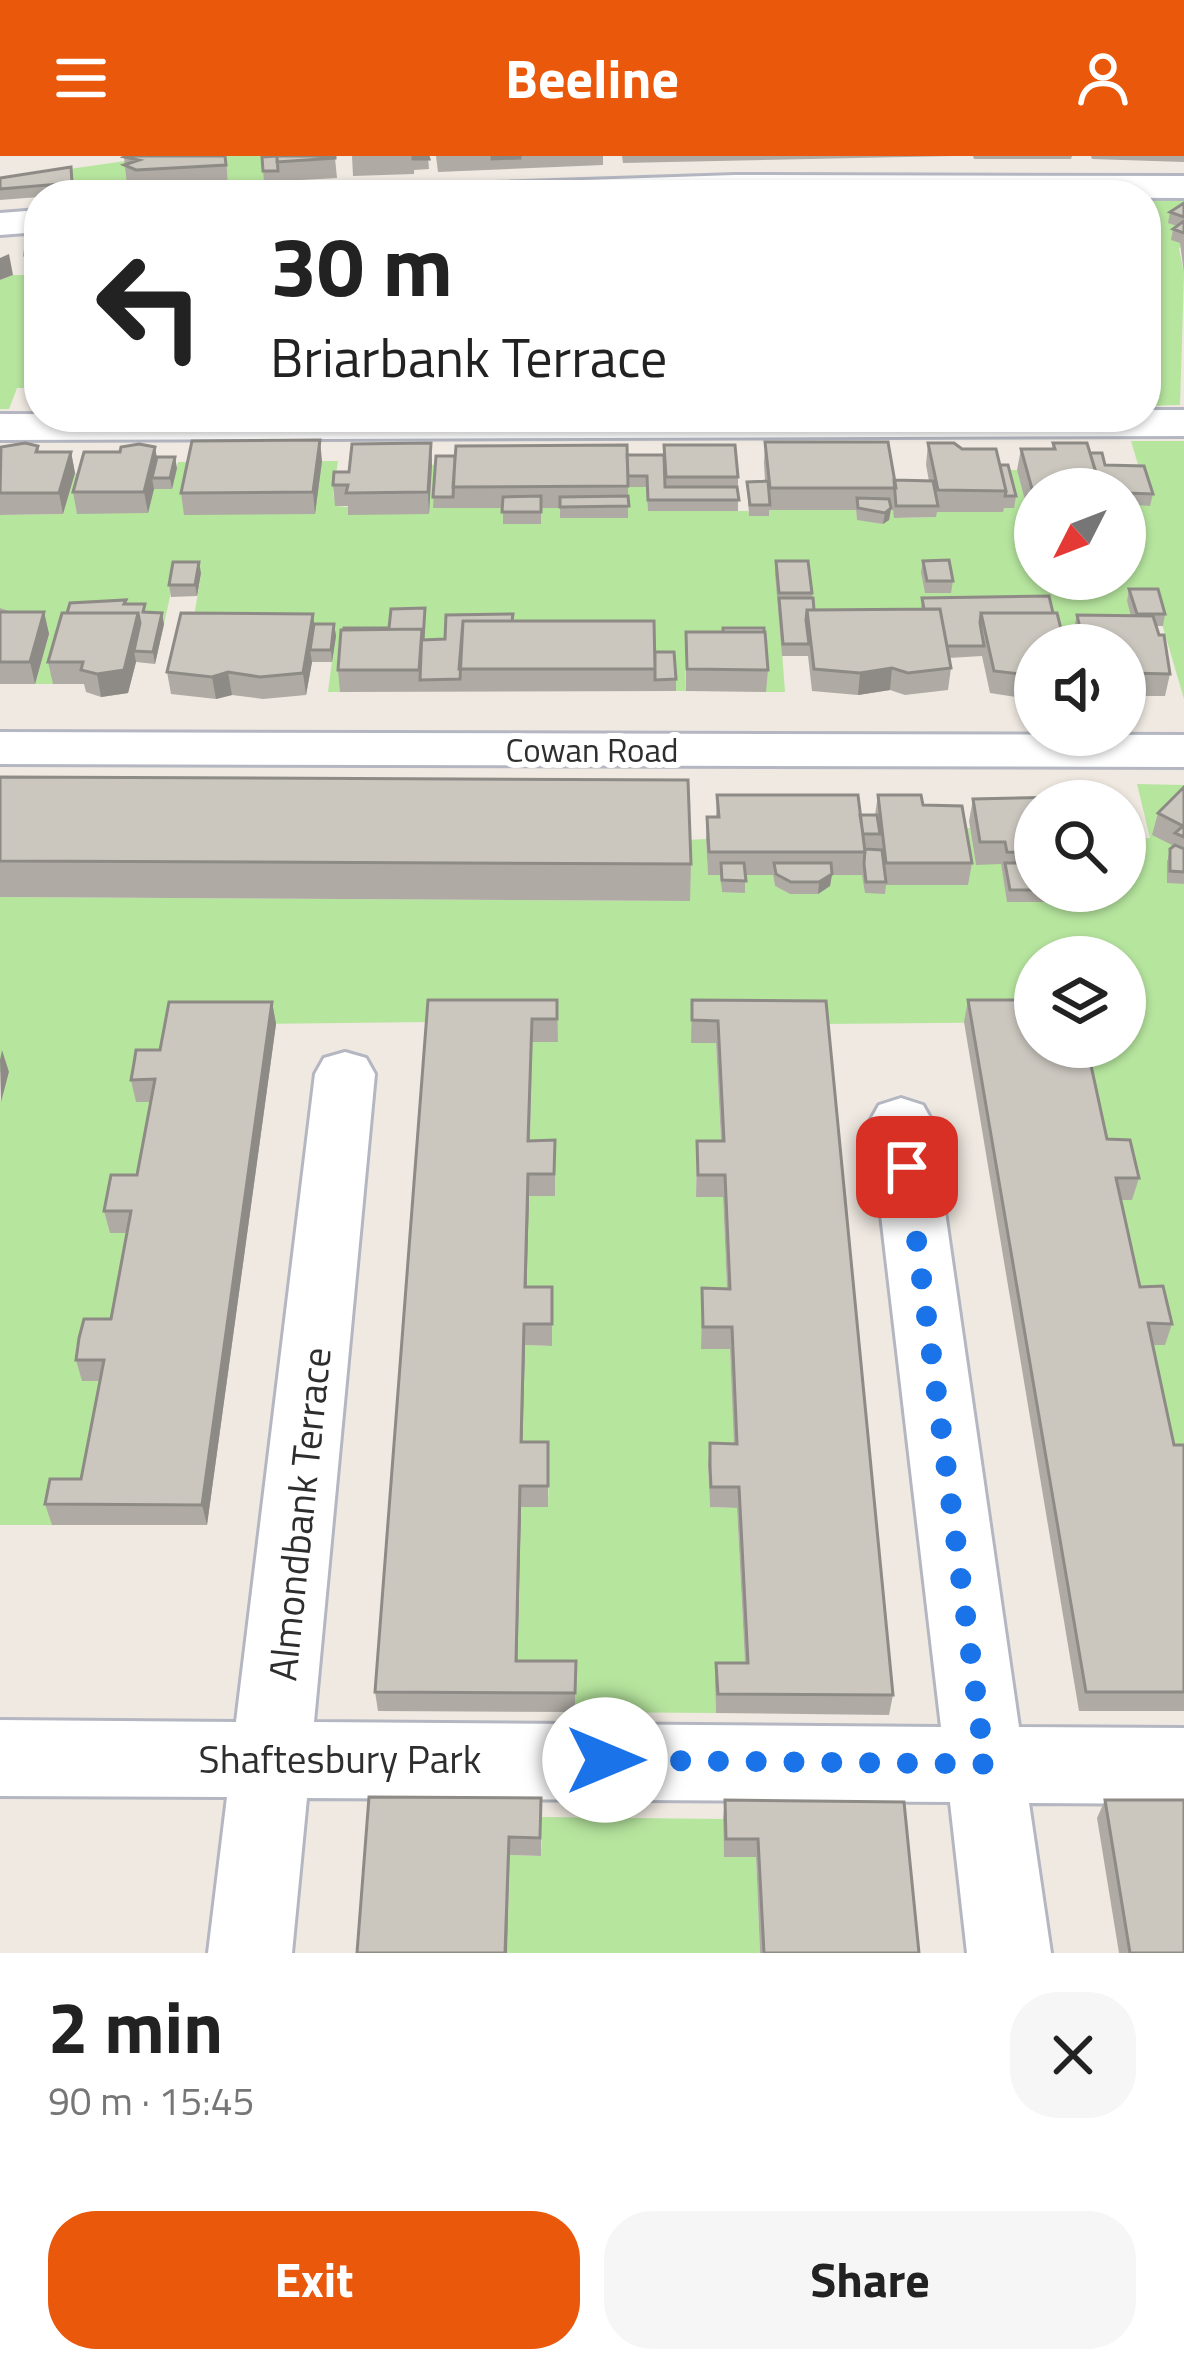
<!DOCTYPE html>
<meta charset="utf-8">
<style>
body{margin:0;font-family:"Titillium Web",sans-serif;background:#f6f6f6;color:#222;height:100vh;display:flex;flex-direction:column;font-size:45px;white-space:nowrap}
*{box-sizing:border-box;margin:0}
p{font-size:39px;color:#767676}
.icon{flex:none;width:66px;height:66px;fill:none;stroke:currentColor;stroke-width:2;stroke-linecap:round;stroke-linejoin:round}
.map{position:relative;height:1797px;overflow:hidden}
.side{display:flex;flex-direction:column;background:#fff;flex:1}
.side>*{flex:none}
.guide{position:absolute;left:24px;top:24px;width:1137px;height:252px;border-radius:48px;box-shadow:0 3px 9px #0004;background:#fff;color:#222;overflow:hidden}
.needle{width:78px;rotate:228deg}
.buttons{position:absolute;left:1014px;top:312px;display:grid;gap:24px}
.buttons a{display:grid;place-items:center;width:132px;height:132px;border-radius:50%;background:#fff;box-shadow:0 3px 9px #0004;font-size:60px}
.pin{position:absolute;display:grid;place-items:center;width:102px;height:102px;color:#fff;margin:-51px;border-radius:24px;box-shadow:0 6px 18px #0006}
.me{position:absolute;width:132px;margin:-66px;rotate:90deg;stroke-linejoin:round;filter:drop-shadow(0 0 9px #0008)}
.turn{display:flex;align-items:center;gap:42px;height:252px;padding:0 48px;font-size:54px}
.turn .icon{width:156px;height:156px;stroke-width:2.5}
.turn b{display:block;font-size:84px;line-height:102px}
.round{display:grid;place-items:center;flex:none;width:126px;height:126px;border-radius:48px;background:#f6f6f6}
.overview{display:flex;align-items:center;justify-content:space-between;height:204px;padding:0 48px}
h1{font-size:72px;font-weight:700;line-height:90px}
.button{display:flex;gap:24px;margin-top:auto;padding:24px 48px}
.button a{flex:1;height:138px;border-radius:48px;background:#ea580c;color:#fff;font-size:48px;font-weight:700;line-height:138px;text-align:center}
.button a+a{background:#f6f6f6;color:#222}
header{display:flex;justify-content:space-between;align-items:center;height:156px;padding:0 48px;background:#ea580c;color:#fff;font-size:54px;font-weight:700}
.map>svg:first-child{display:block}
</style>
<header><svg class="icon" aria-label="menu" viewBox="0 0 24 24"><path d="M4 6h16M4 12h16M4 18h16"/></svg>Beeline<svg class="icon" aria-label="person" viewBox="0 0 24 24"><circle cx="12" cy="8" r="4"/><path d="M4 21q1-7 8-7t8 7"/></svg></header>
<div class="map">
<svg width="1184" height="1797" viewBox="0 0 1184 1797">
<rect width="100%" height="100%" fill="#efe9e1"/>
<!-- green -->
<path fill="#b6e59e" d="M160,0h154l-50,12v14l-36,3 -2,-23 -87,28 -65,4 -2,-17 -72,2z
M1146,41h38v48l-5,3 5,26 -4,131 -34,1z
M13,119h26v95l-6,18h-16l-8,21h-9v-129z
M1131,285h53v258l-24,-82 -22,21 -65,-1 1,8h-19l-101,-35h-175l6,82h-19l-81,-38 1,37h-10l-2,-27 -284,-25 -45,1 -5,52h-12l7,-55 -144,-2 10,-61h-26l-11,50 -91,-9 -20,69h-18l14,-49 -49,-17v-103l63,-1 12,-41 97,16 6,-27 160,-1 -5,32 3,13 93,8 3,-49 5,-1 104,44 87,-21h18l2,24h100l2,5h18v-6h88l1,9 26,5 4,-14h6l2,8 40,-1v-5h67l2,-42h13l18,40v69h90v-75l25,1z
M1137,628l47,1 -7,63 -10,11v23l17,2v582h-17l-26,-121 23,-1 -31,-36 -56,-261h48v-90h-90v65l-211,2 -133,19h25l6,120 -26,1v32l27,1 5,113h-27v38l29,1 5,100 -27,16 2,42 27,1 9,175h-31l1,30 -141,-1 1,-31h-59l4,-174 27,-1 1,-42 -27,-1 3,-118 27,1v-37h-26l6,-267h25l-127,-20 -256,3 -86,475h-31l-5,25h-52v-423l9,-29 -9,-1v-175l689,4 -2,-61 19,-1 2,35 12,1 2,17 21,-17h30l2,11 15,8h28l12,-19h33l20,10h85l-10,-57h12l6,36h25l7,37 34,-10h83v-15h12l-9,-38h22z
M542,1661l181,2 1,38h32l4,96h-253l3,-98 31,1z"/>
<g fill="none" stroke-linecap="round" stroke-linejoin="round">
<defs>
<path id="street" d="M735,19l449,1v22l-739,-3 6,-8 13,-3z
M39,54v22l-39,3v-22z
M1146,254h38v26l-1184,4v-26l1146,3z
M0,576l1184,3v32l-1184,-3z
M345,896l21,6 9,16 -61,648 627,5 -71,-606 9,-16 22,-7 22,7 9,16 87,606 165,1v76l-155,-1 22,150h-84l-17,-151 -643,-4 -15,155h-84l19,-156 -227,-1v-76l236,2 79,-648 9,-16z"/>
</defs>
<!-- street casing -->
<use href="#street" stroke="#b4b7c1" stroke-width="6"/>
<!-- street -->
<use href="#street" fill="#fff" fill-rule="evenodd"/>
</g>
<!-- wall -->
<path fill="#afaba4" d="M226,0l2,29 -89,5 -12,-5 -3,-28z
M352,0h76l1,13 -15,1v4l-61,2z
M436,0h167v9l-165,7z
M622,0h331l-330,7z
M973,0h99l-1,3h-97z
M1091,0h93v6l-92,-3z
M262,1l73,1 2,20 -73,4z
M73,21l1,17 -35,1v2l-39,3v-22z
M1184,47v71l-4,-31 -9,-3 2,-11 4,-3 -9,-3 2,-11z
M39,74v45h-10l-4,-20z
M39,196v35l-6,1 -2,-12z
M765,286l129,38 35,1 -3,-16 2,-22 34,6 38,16 16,31 -2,12h-10l-1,4h-66l-1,5 -42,1 -1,-8h-2l-2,10 -6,4 -26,-4 -1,-10h-87v6h-20l-2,-34 18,-1 -1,-18z
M431,287l1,22 -3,49 -81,1v-9h-13l-2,-21 16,-13z
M1053,287l37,10 15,12 48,29 -3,12 -25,-2v-15h-90v22h-7l-11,-41 4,-21h31z
M38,290l1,6h32l4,21 -12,41 -63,1v-65z
M120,296l37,5 20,11 -5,21h-18l-6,24 -71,1 -4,-22z
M627,299l111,22v34h-90l-2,-24h-18v31h-68v-10h-19v16h-38v-16h-70l3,-52z
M322,305l-7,53 -131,1 -3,-22z
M776,405l36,32 2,17 107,-1 1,-11 127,-2 -14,49v40h-2l-2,8 -15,4 -26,-4 -8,-37 -33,2 2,10 -3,22 -43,5 -15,-5 -32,5 -46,-4 -4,-35h-26l-7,-83z
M923,405l30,20 -2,12h-26l-4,-21z
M201,417l-4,23 -26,1 -2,-12z
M1129,433l36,25 -2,12h-7l14,48 -5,22h-40v-51h-51l-2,-8 5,-22 54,1 -4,-15z
M126,444v4l21,8 17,12 -9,40 -19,-2 -8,31 -27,4 -15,-5 -2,-8h-31l-5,-22z
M0,452l12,4h32l5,22 -14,50h-35z
M425,452l-1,32 21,-1 68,-18 142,31 21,27v12l-336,1 -2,-22 51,-42z
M313,458l1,10h20l2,12 -4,26h-20l-6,33 -43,4 -31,-4 -16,4 -45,-5 -4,-22z
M686,476l82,38 -2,22 -80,-1z
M0,621l691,87 -1,37 -690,-4z
M1184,631v97l-17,-1v-22l5,-16 -20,-10 6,-22z
M717,639l143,20h15l3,-20 45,10 49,58 -4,22h-82l-1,9 -20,-1 -3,-18h-30l-2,11 -12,8h-28l-15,-8 -2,-11h-28v18l-23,-1 -2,-17h-12l-2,-36 1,-22h9z
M973,643l62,2v90h12l-2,11h-38l-6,-38 -25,1 -7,-44z
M1125,659l18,39 -6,22h-12z
M428,844h129l1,42h-26l-2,99 25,-1v56h-26l-3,91h26v59l-27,-1 -3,97h26v65h-27l-4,154h59l-1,51 -197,-1 -3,-19z
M692,844l134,1 67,694 -4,20 -173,-2 -1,-30 1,-20h29l-8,-155 -27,-1 -2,-43 2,-21 24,1 -4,-95h-29l1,-61h25l-4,-91h-27l1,-56h24l-5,-98h-25z
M968,844l139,139 32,39 -7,22h-11l19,87 32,37 -7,21h-13l22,100h10v266h-105l-115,-689z
M272,846l4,22 -69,501h-155l-7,-21 36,-25 19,-98h-18l-6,-21 35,-41 16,-86h-17l-6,-22 33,-36 14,-73h-15l-5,-22 29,-30z
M541,1642v58l-31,-1 -3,98h-150z
M725,1644l194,153h-159l-4,-96h-32l-1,-38z
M1105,1644l79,153h-65l-22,-135z"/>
<!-- shaded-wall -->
<path fill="#8e8b86" d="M9,98l4,21 -13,5v-22z
M320,284l2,21 -7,53 -2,-22z
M431,287l1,22 -3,49 -1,-22z
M155,291l4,22 -7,9 2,11 -6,24 -4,-21z
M71,296l4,21 -12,41 -4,-21z
M175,301l2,11 -5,21 -2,-11z
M891,352l-2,12 -6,4 2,-11z
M199,406l2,11 -4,23 -2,-11z
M44,456l5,22 -14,50 -5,-22z
M138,457l4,22 -8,16 2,11 -8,31 -27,4 -4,-23z
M162,457l2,11 -9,40 -2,-12z
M313,458l3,22 -6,14 2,12 -6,33 -3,-22z
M334,468l2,12 -4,26 -1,-12z
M892,512l-2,22 -32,5 2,-22z
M1035,514l-4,23 -15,4 4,-23z
M228,516l4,23 -16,4 -4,-22z
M832,718l-2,12 -12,8 1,-12z
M272,846l4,22 -69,501 -5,-20z
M2,894l7,22 -8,30 -1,-42z
M528,1018l1,22 -3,113 -1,-22z
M524,1168l1,21 -3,118 -1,-21z
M520,1330l1,21 -4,174 -1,-20z
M509,1681l-2,116h-2z"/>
<!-- building -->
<path fill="#cbc7bf" stroke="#8e8b86" stroke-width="3" d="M225,0l1,9 -90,5 -12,-5 15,-5 -15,-3 2,-1z
M277,0h58v2l-58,4z
M277,0l1,15h-15l-1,-14z
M413,0h15l1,3h-16z
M492,0h28v2l-28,1z
M71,11l1,16 -72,6v-11z
M735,34l20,2v3h-25z
M819,34l18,2 1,3h-25z
M1184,47v14l-14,-5z
M1184,65v12l-11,-4z
M39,74v24l-14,1 2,-24z
M39,196v24h-8z
M320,284l-7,52 -132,1 11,-52z
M765,286h123l8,46h-126z
M25,287l13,3 -2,6h35l-12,41h-59l1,-46z
M431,287l-3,49 -82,1 2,-8h-15l1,-13h15l3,-28z
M928,287h26l8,6h34l10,42 -68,-1z
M1053,287h34l14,46h-69l-11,-40h34z
M139,288l16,3 -11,45h-71l11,-40h36l1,-5z
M627,289l1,41 -175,1 3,-41z
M664,289h71l3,32h-72z
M1090,297h12l3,12 39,1 9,28 -28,-1v-4h-12l-2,-5h-12z
M627,299h37l1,32h72l2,13h-91l-1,-24h-19z
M436,300h19l-2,41h-20z
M157,301h18l-5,21h-18z
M1000,309h8l8,31h-11l1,-5z
M894,324l39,1 5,25h-42z
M768,325l2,24h-20l-3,-23z
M541,340v16h-39l1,-15z
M628,340l1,10 -69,1v-10z
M857,342l32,1 2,9 -6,5 -27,-5z
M949,404l4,21h-26l-4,-20z
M776,405h32l4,32h-33z
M173,406h26l-4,23h-26z
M1129,433h29l7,25h-28z
M1049,440l4,17h-72l-1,10 4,23h-37l-7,-37h-16l-2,-11z
M779,442h34l1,12h-7l-1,10 3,24h-26z
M126,444l-2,4h21l-2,8 19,1 -9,39 -19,-1 6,-28 -2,-10h-71l3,-10z
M425,452l-2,32 22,-1 1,-24 67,-1 -1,7h-49l-3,58 -40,1 2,-51 -78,1v-2h45l2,-19z
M940,453l11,59 -43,5 -16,-5 -32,5 -46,-4 -7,-59z
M0,456h44l-14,50h-30z
M62,457h76l-14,57 -27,4 -16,-4 2,-8h-35z
M181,457l132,1 -10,59 -43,4 -32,-5 -16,5 -45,-5z
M981,457h76l8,32h-30v25l-15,4 -26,-3z
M1077,459l76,1 6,19h5l6,39 -42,-1 -3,-8v-20h-41z
M463,465h191l1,48h-196z
M314,468h20l-3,26h-21z
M723,472h41v4h-41z
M422,473l-3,41h-81l3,-40z
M686,476h79l3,38 -81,-1z
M655,496h19l2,27 -21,1z
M0,621l688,3 3,84 -691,-3z
M1184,631v50l-9,-4 8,-7 -25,-13z
M717,639h141l7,57h-156l-2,-35h12z
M878,639h43l2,10 39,1 10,57h-86z
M1119,640l2,5h-86v52l-28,-1 -2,-10h-25l-7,-43z
M860,659h17l3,19h-17z
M1125,659l8,1 10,38h-18z
M1175,689l9,4v23l-14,-1v-22z
M865,693l17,1 4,32h-20l-2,-18z
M721,707h23l2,18 -24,-1z
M774,707h57l1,11 -13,8h-28l-15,-8z
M1005,707h30v27h-25z
M428,844h129v19h-25l-4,122 27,-1 -1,34h-26l-3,113h27v37h-28l-3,118h27v44h-28l-4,175h60l-1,32 -200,-1z
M692,844l134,1 67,694 -175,-1 -2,-31h32l-9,-176h-28l-1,-21v-23l27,1 -5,-117h-29l-1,-39 28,1 -5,-114h-27l-1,-34h27l-6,-120 -26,-1z
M968,844h67v47h52l20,92 23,1 9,38h-23l24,109 23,-1 9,38 -24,-1 26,122h10v247h-98z
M169,846h103l-70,503 -157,-1 5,-25h31l23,-119h-28l3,-22 5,-19h27l20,-108h-27l7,-36h26l18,-96 -24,1 3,-17 2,-13h24z
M369,1641l172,1 -1,40 -31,-1 -4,116h-148z
M725,1644l179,2 15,151h-155l-6,-114h-32z
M1105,1644h79v153h-54z"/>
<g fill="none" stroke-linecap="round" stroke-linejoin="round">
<!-- route -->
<path stroke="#1a73e8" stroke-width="21" stroke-dasharray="0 37.8" d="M605,1604l380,4 -78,-597"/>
</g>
<g text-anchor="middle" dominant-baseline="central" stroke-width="12" stroke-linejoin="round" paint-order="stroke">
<!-- street labels -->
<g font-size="33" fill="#2e2e2e" stroke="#fff">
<text x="592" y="594">Cowan Road</text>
</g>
<!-- near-street labels -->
<g font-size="39" fill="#2e2e2e" stroke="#fff">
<text transform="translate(299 1358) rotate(-84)">Almondbank Terrace</text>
<text x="340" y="1602">Shaftesbury Park</text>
</g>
</g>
</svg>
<div class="buttons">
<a><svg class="needle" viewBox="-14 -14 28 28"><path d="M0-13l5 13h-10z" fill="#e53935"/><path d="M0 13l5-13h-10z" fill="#767676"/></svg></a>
<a><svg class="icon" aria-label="sound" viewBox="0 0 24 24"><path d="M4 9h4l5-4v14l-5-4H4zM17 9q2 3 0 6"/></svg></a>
<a><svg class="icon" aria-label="search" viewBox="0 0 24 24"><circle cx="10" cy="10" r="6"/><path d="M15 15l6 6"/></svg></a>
<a><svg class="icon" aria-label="layers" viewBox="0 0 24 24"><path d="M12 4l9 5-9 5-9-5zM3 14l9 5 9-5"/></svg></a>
</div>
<div class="pin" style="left:907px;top:1011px;background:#d93025"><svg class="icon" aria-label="arrive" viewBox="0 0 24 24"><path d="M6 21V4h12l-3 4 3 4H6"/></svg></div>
<svg class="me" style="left:605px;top:1604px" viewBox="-20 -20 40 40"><circle r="19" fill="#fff"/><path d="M0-13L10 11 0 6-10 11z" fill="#1a73e8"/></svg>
<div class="guide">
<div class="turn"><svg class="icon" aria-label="left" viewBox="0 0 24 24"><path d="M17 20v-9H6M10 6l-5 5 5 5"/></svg><div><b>30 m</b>Briarbank Terrace</div></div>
</div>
</div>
<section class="side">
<div class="overview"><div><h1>2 min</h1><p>90 m · 15:45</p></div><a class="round"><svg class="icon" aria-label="close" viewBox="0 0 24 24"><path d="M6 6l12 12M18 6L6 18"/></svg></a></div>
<div class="button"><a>Exit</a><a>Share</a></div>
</section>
